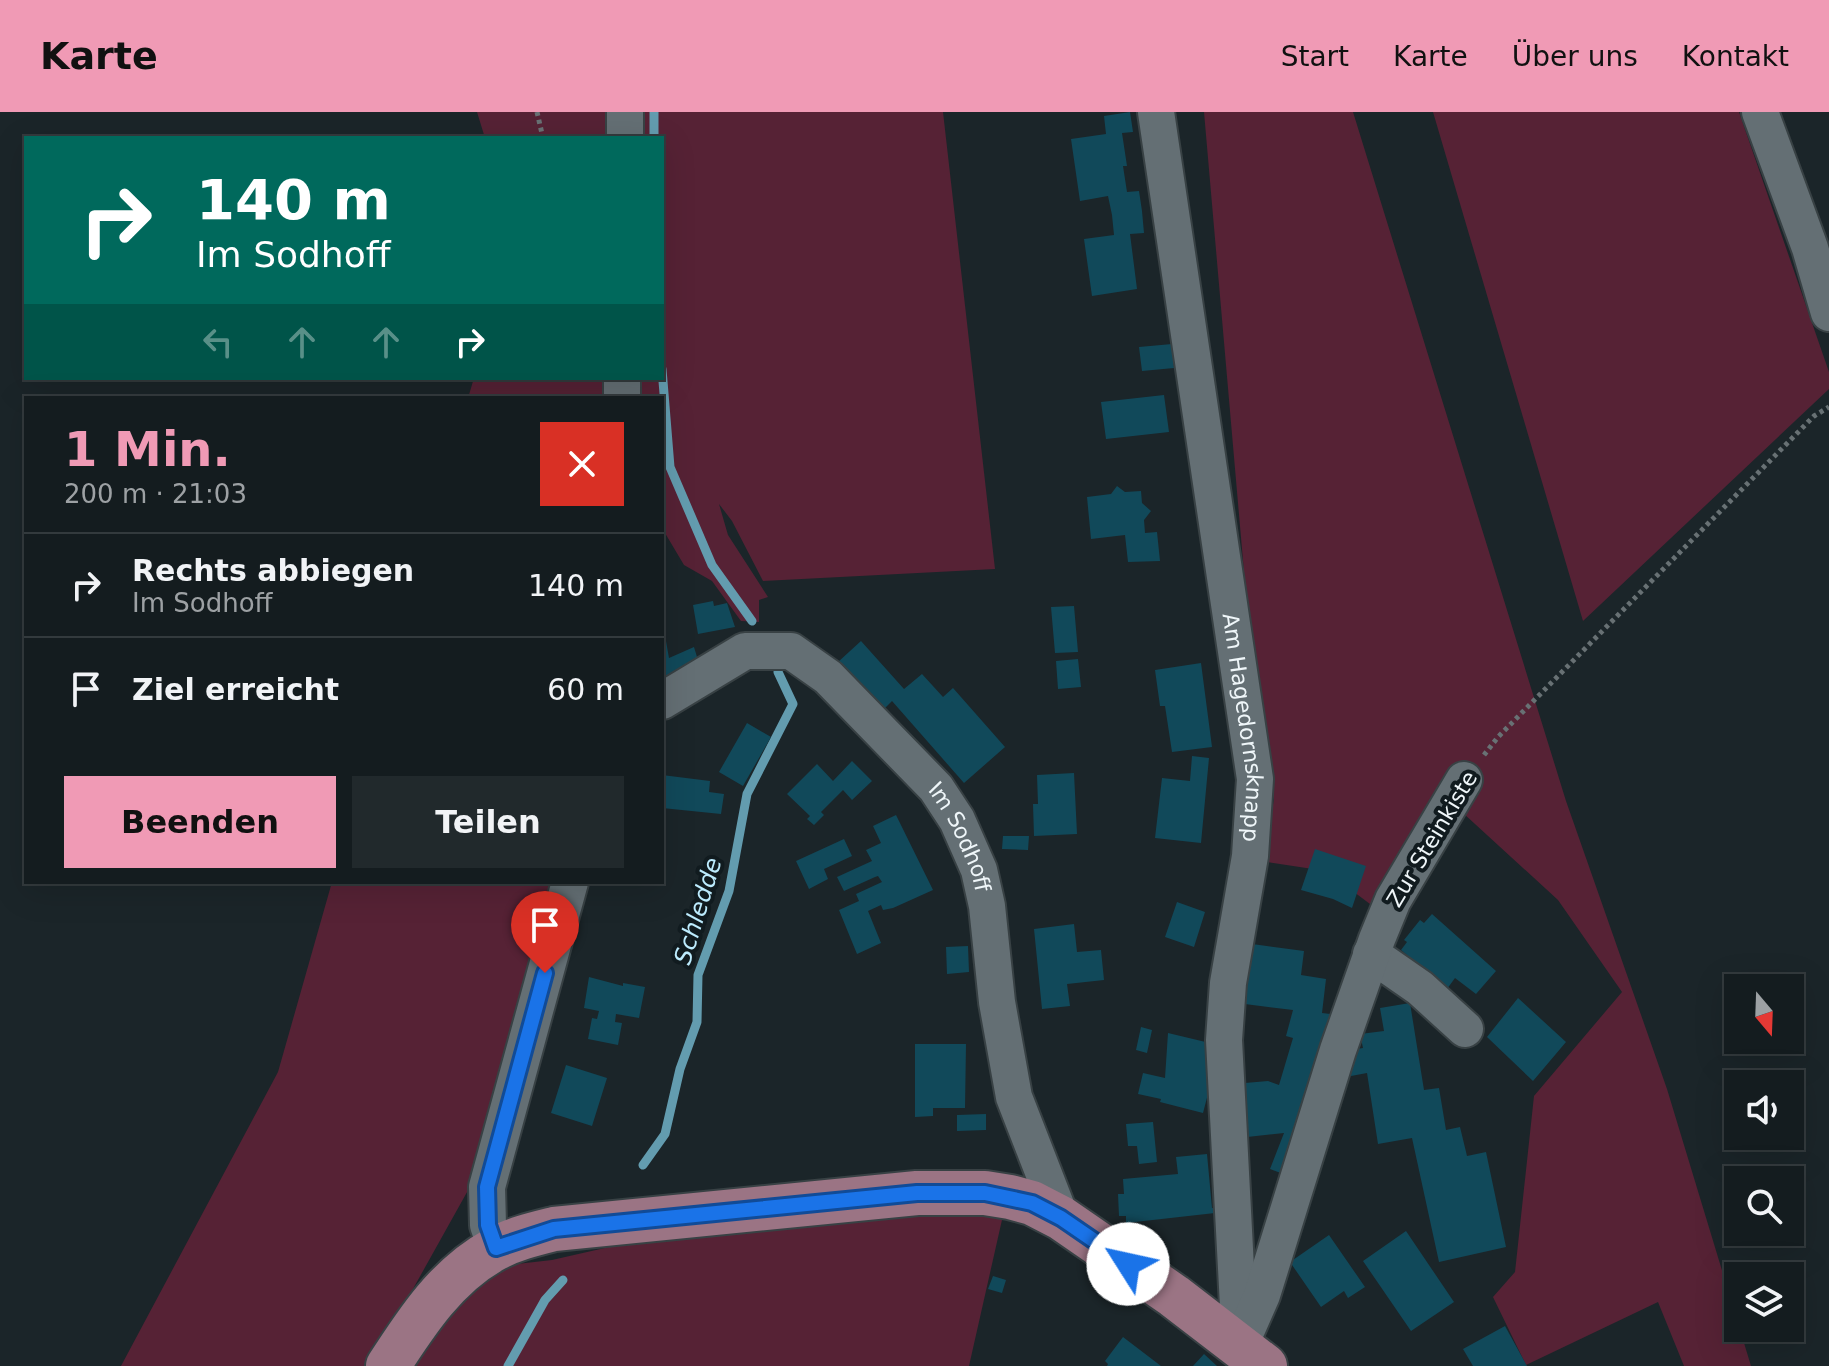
<!DOCTYPE html>
<html lang="de">
<meta charset="utf-8">
<style>
body{margin:0;font-family:"DejaVu Sans",sans-serif;background:#21292c;color:#f1f3f6;height:100vh;display:flex;flex-direction:column;font-size:30px;white-space:nowrap}
*{box-sizing:border-box;margin:0}
p{font-size:26px;color:#9da1a4}
.icon{flex:none;width:44px;height:44px;fill:none;stroke:currentColor;stroke-width:2;stroke-linecap:round;stroke-linejoin:round}
.map{position:relative;flex:1;overflow:hidden}
.sheet{position:absolute;left:24px;top:284px;width:640px;height:488px;display:flex;flex-direction:column;background:#141c1f;border-radius:0px;box-shadow:0 8px 32px #0002,0 0 0 2px #333a3d}
.sheet>*{flex:none}
.banner{position:absolute;left:24px;top:24px;width:640px;height:244px;border-radius:0px;box-shadow:0 8px 32px #0002,0 0 0 2px #333a3d;background:#00695c;color:#fff;overflow:hidden}
.needle{width:52px;rotate:161deg}
.tools{position:absolute;left:1724px;top:862px;display:grid;gap:16px}
.tools a{display:grid;place-items:center;width:80px;height:80px;border-radius:0px;background:#141c1f;box-shadow:0 8px 32px #0002,0 0 0 2px #333a3d;font-size:40px}
.pin{position:absolute;display:grid;place-items:center;width:68px;height:68px;color:#fff;margin:-82px -34px;border-radius:50% 50% 50% 0;rotate:-45deg;box-shadow:0 0 8px #0007}
.pin .icon{rotate:45deg}
.me{position:absolute;width:88px;margin:-44px;rotate:305deg;stroke-linejoin:round;filter:drop-shadow(0 0 6px #0008)}
.turn{display:flex;align-items:center;gap:28px;height:168px;padding:0 40px;font-size:36px}
.turn .icon{width:104px;height:104px;stroke-width:2.5}
.turn b{display:block;font-size:56px;line-height:68px}
.lanes{display:flex;align-items:center;height:76px;padding:0 40px;background:#0003;justify-content:center;gap:40px;direction:ltr}
.lanes .off{opacity:.35}
.round{display:grid;place-items:center;flex:none;width:84px;height:84px;border-radius:0px;background:#21292c}
.overview{display:flex;align-items:center;justify-content:space-between;height:136px;padding:0 40px}
h1{font-size:48px;font-weight:700;line-height:60px;color:#f09ab5}
.cta{display:flex;gap:16px;margin-top:auto;padding:16px 40px}
.cta a{flex:1;height:92px;border-radius:0px;background:#f09ab5;color:#111;font-size:32px;font-weight:700;line-height:92px;text-align:center}
.cta a+a{background:#21292c;color:#f1f3f6}
ul{padding:0;list-style:none}
li{display:flex;align-items:center;gap:24px;height:104px;padding:0 40px;border-top:2px solid #333a3d}
li div{flex:1}
li b{display:block;font-size:30px}
li em{font-style:normal}
header{display:flex;align-items:center;gap:48px;box-sizing:border-box;height:112px;padding:0 40px;background:#f09ab5;color:#111}
header strong{font-size:38px}
nav{display:flex;gap:44px;margin-inline-start:auto;font-size:28px}
.map>svg:first-child{display:block}
</style>
<header>
<strong>Karte</strong>
<nav><a>Start</a><a>Karte</a><a>Über uns</a><a>Kontakt</a></nav>
</header>
<div class="map">
<svg width="1829" height="1254" viewBox="0 0 1829 1254">
<rect width="100%" height="100%" fill="#1b2529"/>
<!-- green -->
<path fill="#562235" d="M477,0h466l52,457 -232,12 -31,-60 -13,-17 9,31 40,62 -9,3v22l-18,-1 -29,-40 -28,-16 -22,-37v-130h-194l6,-20h188v-240h-177z
M1204,0h149l213,689 101,288 84,277h-67l-26,-64 -132,63 -33,-68 22,-25 19,-176 88,-104 -64,-92 -119,-109 -65,116 -48,-36 -65,-10 13,-61 -30,-228z
M1433,0h306l90,260v17l-246,232z
M332,770h227l-83,294 -77,138 -33,52h-245l157,-294z
M868,1098l136,1 -35,155h-571l83,-98 71,-8 79,-18z"/>
<g fill="none" stroke-linecap="round" stroke-linejoin="round">
<!-- stream -->
<path stroke="#639caf" stroke-width="9" d="M654,26v-26
M662,257l8,98 42,98 40,56
M643,1053l22,-31 15,-65 17,-47 1,-47 31,-84 18,-97 46,-90 -15,-32
M508,1254l37,-66 18,-20"/>
</g>
<!-- building -->
<path fill="#11495a" d="M1130,0l3,20 -11,1 5,33h-4l4,26 12,-1 3,20 2,22 -14,1 7,55 -45,7 -8,-57 30,-4 -2,-20 -4,-19 -28,5 -9,-62 35,-5 -2,-18z
M1172,232l2,24 -32,3 -3,-24z
M1164,283l5,37 -63,7 -5,-37z
M1117,374l8,6 16,-1 1,12 9,8 -7,9 1,13 12,-1 3,29 -32,1 -3,-27 -34,4 -4,-42 24,-3z
M713,489l1,5 13,-3 8,24 -37,7 -5,-29z
M1074,494l4,46 -23,1 -4,-46z
M666,529l3,17 25,-11 6,20 -38,14v-39z
M861,529l43,48 18,-15 21,23 10,-9 52,59 -41,36 -72,-82 -10,10 -44,-49z
M1078,547l3,28 -23,2 -2,-28z
M1201,551l11,84 -40,5 -7,-46h-5l-5,-36z
M747,611l24,14 -28,49 -24,-14z
M1192,644l17,2 -8,85 -46,-5 7,-60 28,3z
M852,649l20,20 -20,19 -9,-10 -22,22 3,3 -10,10 -7,-6 3,-3 -23,-22 30,-30 16,17z
M1074,661l3,61 -43,2 -1,-32h5l-1,-29z
M662,663l48,6 -1,11 15,2 -3,20 -59,-6z
M896,703l37,75 -40,18 -10,2 -2,-5 -13,6 13,32 -24,11 -18,-44 20,-9 -3,-7 26,-12 -4,-6 -3,1 -31,14 -7,-14 35,-16 -6,-11 15,-7 -8,-17z
M1003,724h26l-1,14 -26,-1z
M844,727l8,17 -28,13 4,10 -19,10 -13,-28z
M1315,737l51,17 -14,42 -19,-9 -32,-9z
M1177,790l28,10 -11,35 -29,-10z
M1432,802l64,57 -20,23 -21,-16 -8,11 -46,-39 6,-8 -3,-2 16,-20 4,3z
M1074,812l3,28 24,-2 3,30 -37,4 3,22 -28,3 -8,-80z
M1245,831l59,8 -3,24 25,4 -4,34 17,2 -53,160 -16,-6 14,-36 -46,5 -4,-37 12,-1 -1,-17 23,-2 11,4 14,-47 -7,-2 7,-26 -56,-7z
M968,834l1,26 -22,2 -1,-27z
M589,865l34,9v-3l22,4 -6,31 -23,-4 -1,8 7,1 -4,22 -30,-6 4,-21 5,1 2,-8 -15,-3z
M1518,886l48,44 -33,39 -46,-44z
M1410,891l14,87 15,-2 7,42 14,-3 7,29 19,-4 20,95 -67,15 -27,-124 -34,6 -11,-71 -16,3 -2,-11 4,-1 -2,-14 12,-2 -3,-14 24,-3 -4,-23z
M1141,915l11,3 -5,23 -11,-3z
M1168,921l46,11 1,23 -12,46 -43,-11 1,-3 -23,-5 5,-21 22,5z
M915,932h51l-1,64h-32v8l-18,1z
M566,953l41,13 -15,48 -41,-13z
M986,1002v16l-29,1v-16z
M1153,1010l4,40 -18,2 -2,-18h-9l-2,-22z
M1207,1042l5,54h3v5l-89,10v-7h-7l-1,-22h6l-1,-15 55,-5 -2,-17z
M1406,1119l48,71 -43,29 -48,-70z
M1329,1123l36,52 -17,11 -4,-7 -23,16 -31,-45z
M993,1164l13,4 -4,13 -14,-4z
M1505,1214l22,40h-54l-10,-17z
M1123,1225l38,29h-54l1,-2 -3,-3z
M1204,1242l13,12h-24z"/>
<g fill="none" stroke-linecap="round" stroke-linejoin="round">
<defs>
<g id="minor">
<path id="s1" d="M1156,0l99,667 -5,77 -22,127 -4,57 16,304"/>
<path d="M1760,0l50,136 19,65"/>
<path d="M625,26v-26"/>
<path d="M622,286v-20"/>
<path id="s2" d="M662,589l83,-50h46l37,26 108,111 21,32 22,50 8,36 10,96 17,95 47,121"/>
<path d="M1371,842l49,34 45,41"/>
<path d="M496,1136l-8,-23 -1,-38 83,-305"/>
<path d="M1244,1224l18,-41 76,-245 39,-111 16,-39 71,-120"/>
</g>
<path id="major" d="M388,1254c29,-45 59,-91 107,-117 18,-10 39,-15 59,-20l363,-36h68l25,4 22,6 29,15 113,78 91,70"/>
</defs>
<!-- minor casing -->
<use href="#minor" stroke="#384144" stroke-width="40"/>
<!-- major casing -->
<use href="#major" stroke="#384144" stroke-width="48"/>
<!-- path -->
<path stroke="#687174" stroke-width="5" stroke-dasharray="4 4" stroke-linecap="butt" d="M537,0l6,26
M1484,643l14,-18 316,-321 15,-9"/>
<!-- minor -->
<use href="#minor" stroke="#646f74" stroke-width="36"/>
<!-- major -->
<use href="#major" stroke="#9b7484" stroke-width="44"/>
</g>
<g fill="none" stroke-linecap="round" stroke-linejoin="round">
<defs>
<path id="route" d="M545,861l-58,214 1,38 8,23 58,-19 363,-36h68l47,10 29,15 67,46"/>
</defs>
<!-- route casing -->
<use href="#route" stroke="#114b97" stroke-width="20"/>
<!-- route -->
<use href="#route" stroke="#1a73e8" stroke-width="14"/>
</g>
<g text-anchor="middle" dominant-baseline="central" stroke-width="8" stroke-linejoin="round" paint-order="stroke">
<!-- street labels -->
<g font-size="22" fill="#eff6f9" stroke="#111b1f">
<text stroke="none"><textPath href="#s1" startOffset="622">Am Hagedornsknapp</textPath></text>
<text stroke="none"><textPath href="#s2" startOffset="398">Im Sodhoff</textPath></text>
<text transform="translate(1432 727) rotate(-59)">Zur Steinkiste</text>
</g>
<!-- water labels -->
<g font-size="24" font-style="italic" fill="#bdecfe" stroke="#111b1f">
<text transform="translate(698 799) rotate(-73)">Schledde</text>
</g>
</g>
</svg>
<div class="tools">
<a><svg class="needle" viewBox="-14 -14 28 28"><path d="M0-13l5 13h-10z" fill="#e53935"/><path d="M0 13l5-13h-10z" fill="#9da1a4"/></svg></a>
<a><svg class="icon" aria-label="sound" viewBox="0 0 24 24"><path d="M4 9h4l5-4v14l-5-4H4zM17 9q2 3 0 6"/></svg></a>
<a><svg class="icon" aria-label="search" viewBox="0 0 24 24"><circle cx="10" cy="10" r="6"/><path d="M15 15l6 6"/></svg></a>
<a><svg class="icon" aria-label="layers" viewBox="0 0 24 24"><path d="M12 4l9 5-9 5-9-5zM3 14l9 5 9-5"/></svg></a>
</div>
<div class="pin" style="left:545px;top:861px;background:#d93025"><svg class="icon" aria-label="arrive" viewBox="0 0 24 24"><path d="M6 21V4h12l-3 4 3 4H6"/></svg></div>
<svg class="me" style="left:1128px;top:1152px" viewBox="-20 -20 40 40"><circle r="19" fill="#fff"/><path d="M0-13L10 11 0 6-10 11z" fill="#1a73e8"/></svg>
<div class="banner">
<div class="turn"><svg class="icon" aria-label="right" viewBox="0 0 24 24"><path d="M7 20v-9h11M14 6l5 5-5 5"/></svg><div><b>140 m</b>Im Sodhoff</div></div>
<div class="lanes"><svg class="icon off" aria-label="left" viewBox="0 0 24 24"><path d="M17 20v-9H6M10 6l-5 5 5 5"/></svg><svg class="icon off" aria-label="ahead" viewBox="0 0 24 24"><path d="M12 20V5M6 11l6-6 6 6"/></svg><svg class="icon off" aria-label="ahead" viewBox="0 0 24 24"><path d="M12 20V5M6 11l6-6 6 6"/></svg><svg class="icon" aria-label="right" viewBox="0 0 24 24"><path d="M7 20v-9h11M14 6l5 5-5 5"/></svg></div>
</div>
<section class="sheet">
<div class="overview"><div><h1>1 Min.</h1><p>200 m · 21:03</p></div><a class="round" style="background:#d93025;color:#fff"><svg class="icon" aria-label="close" viewBox="0 0 24 24"><path d="M6 6l12 12M18 6L6 18"/></svg></a></div>
<ul>
<li><svg class="icon" aria-label="right" viewBox="0 0 24 24"><path d="M7 20v-9h11M14 6l5 5-5 5"/></svg><div><b>Rechts abbiegen</b><p>Im Sodhoff</p></div><em>140 m</em></li>
<li><svg class="icon" aria-label="arrive" viewBox="0 0 24 24"><path d="M6 21V4h12l-3 4 3 4H6"/></svg><div><b>Ziel erreicht</b></div><em>60 m</em></li>
</ul>
<div class="cta"><a>Beenden</a><a>Teilen</a></div>
</section>
</div>
